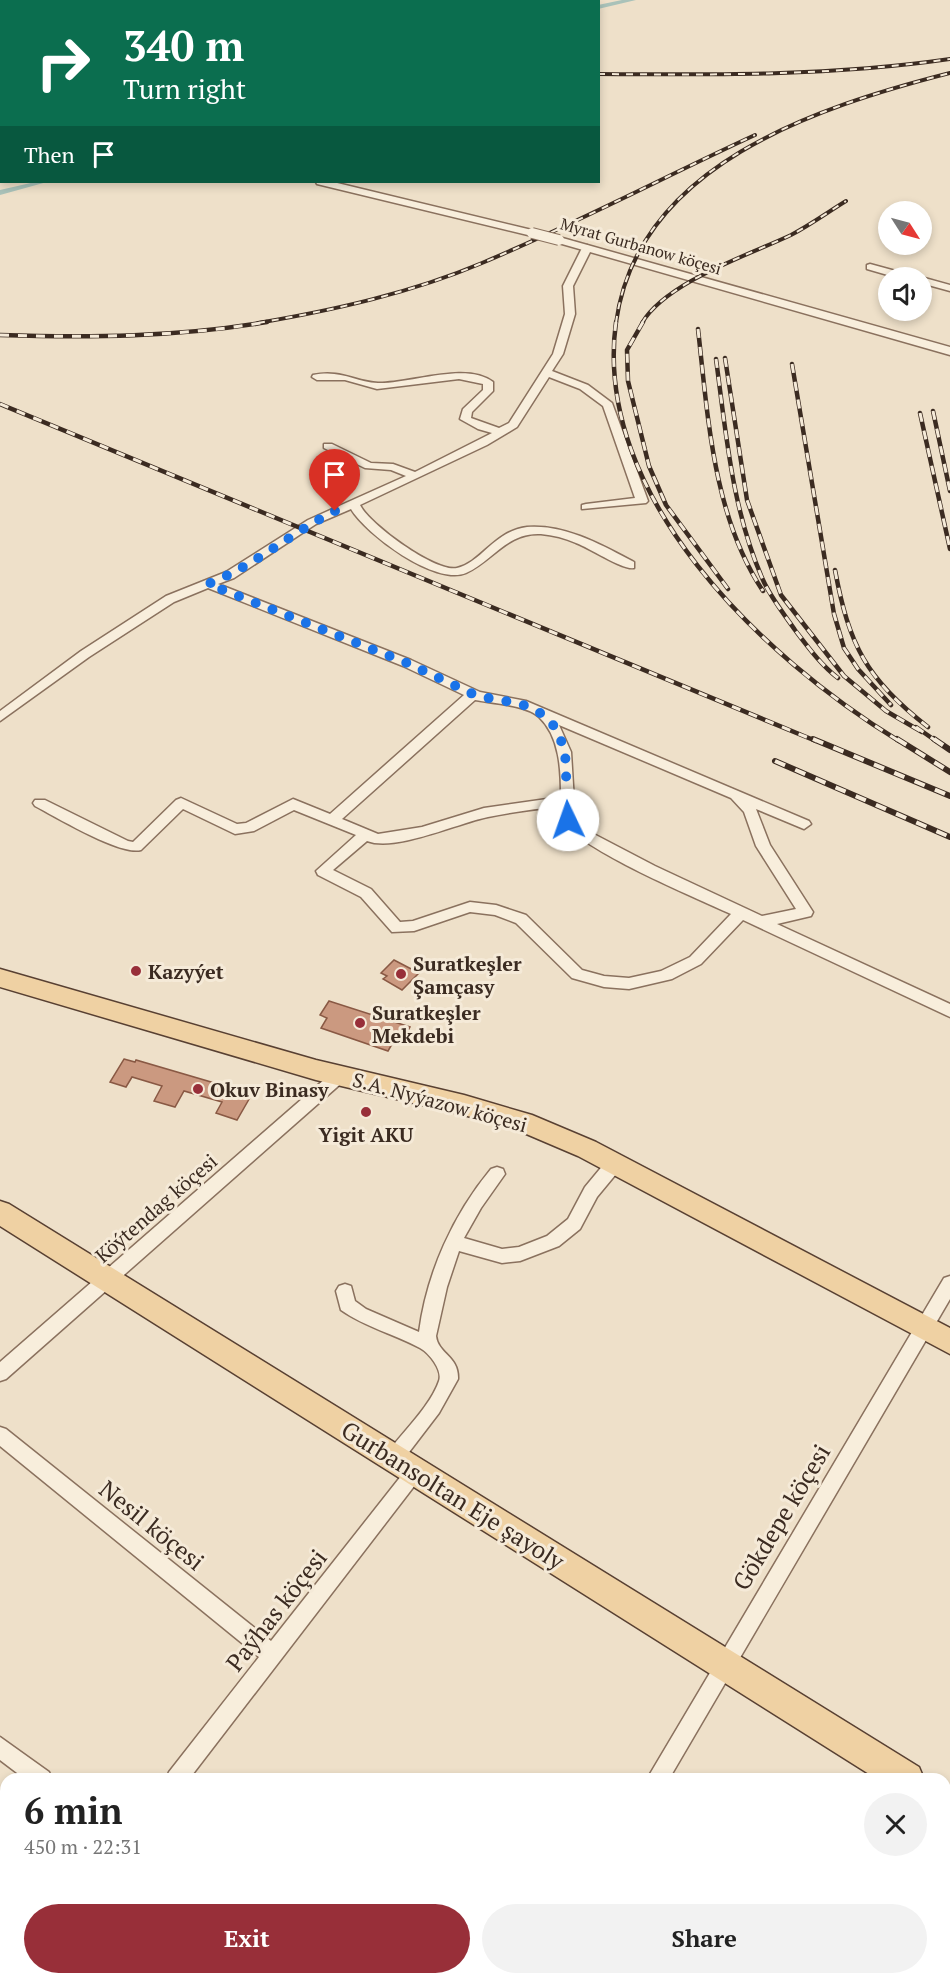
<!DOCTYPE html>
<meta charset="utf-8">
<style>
body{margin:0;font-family:"PT Serif",serif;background:#f2f2f2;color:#222;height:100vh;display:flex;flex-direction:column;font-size:22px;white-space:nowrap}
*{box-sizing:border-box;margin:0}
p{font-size:20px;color:#767676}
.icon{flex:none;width:33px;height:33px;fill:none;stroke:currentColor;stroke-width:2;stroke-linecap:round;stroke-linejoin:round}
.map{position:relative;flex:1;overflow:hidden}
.panel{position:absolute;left:0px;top:1773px;width:951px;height:212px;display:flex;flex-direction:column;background:#fff;border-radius:18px 18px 0 0;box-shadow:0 3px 9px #0003}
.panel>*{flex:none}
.hud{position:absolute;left:0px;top:0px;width:600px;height:183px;box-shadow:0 3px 9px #0003;background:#0b6e4f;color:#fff;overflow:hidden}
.needle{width:39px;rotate:126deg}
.fabs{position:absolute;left:878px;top:201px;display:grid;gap:12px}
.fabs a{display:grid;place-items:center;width:54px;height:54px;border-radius:50%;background:#fff;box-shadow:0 3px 9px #0003;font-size:30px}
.pin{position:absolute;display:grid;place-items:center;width:51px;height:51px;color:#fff;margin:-62px -26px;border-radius:50% 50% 50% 0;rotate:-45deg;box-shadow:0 0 6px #0007}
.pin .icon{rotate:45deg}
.me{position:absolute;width:66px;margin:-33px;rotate:357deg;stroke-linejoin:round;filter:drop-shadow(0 0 4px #0008)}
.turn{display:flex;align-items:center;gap:21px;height:126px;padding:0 24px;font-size:27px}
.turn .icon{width:78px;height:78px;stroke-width:2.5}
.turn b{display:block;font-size:42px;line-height:51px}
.then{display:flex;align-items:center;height:57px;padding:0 24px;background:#0003;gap:12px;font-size:22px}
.round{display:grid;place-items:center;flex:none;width:63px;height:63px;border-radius:32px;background:#f2f2f2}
.summary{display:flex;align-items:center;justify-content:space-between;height:102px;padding:0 24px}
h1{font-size:36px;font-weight:600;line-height:45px}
.button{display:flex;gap:12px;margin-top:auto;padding:12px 24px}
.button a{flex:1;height:69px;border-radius:36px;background:#982f39;color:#fff;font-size:24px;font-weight:600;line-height:69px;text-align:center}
.button a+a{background:#f2f2f2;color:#222}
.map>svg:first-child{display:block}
</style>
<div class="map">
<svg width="950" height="1984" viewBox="0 0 950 1984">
<rect width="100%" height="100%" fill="#eee0c9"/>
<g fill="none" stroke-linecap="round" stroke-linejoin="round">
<!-- canal -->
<path fill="#a9c2b9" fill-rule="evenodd" d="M622,0h14l-38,9v-4z
M35,182h12l-47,13v-5z"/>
</g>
<!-- building -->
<path fill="#cb9980" stroke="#895944" stroke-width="1.5" d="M394,960l25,13 -17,17 -19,-11 4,-3 -6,-3z
M329,1001l81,26 -8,14 -7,-2 -7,12 -67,-23 6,-10 -7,-3z
M124,1059l11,3 1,-2 116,34 -15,26 -21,-7 6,-11 -38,-11 -9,16 -21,-6 8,-15 -30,-9 -6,10 -16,-5z"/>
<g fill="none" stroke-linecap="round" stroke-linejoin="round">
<defs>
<path id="minor" d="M451,0h9l-11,2z
M587,245l5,3 -19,38 2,28 -12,40 -11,17 36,14 24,18 36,98 -2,2 -64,6v-4l4,-1 49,-6 -32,-92 -23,-17 -31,-12 -32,50 -30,18 -127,60c9,19 76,68 97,63 25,-6 37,-37 70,-41 38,-3 75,18 107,35v6c-12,2 -44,-20 -58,-25 -11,-5 -23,-8 -35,-9 -34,-2 -48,27 -75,39 -31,13 -100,-39 -115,-64l-35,15 -82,54 -16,6 193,76 69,32 46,9 283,120 2,3 -7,5 -48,-20 14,36 43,67 -2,4 -34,8 173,80v13l-207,-97 -42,44 -29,15 -43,10 -25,-2 -32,-9 -56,-55 -21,-8 -25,-3 -56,19 -22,1 -31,-35 -43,-22 -2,-4 40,-36 -62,-25 -40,21 -19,3 -52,-25 -42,41c-20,6 -85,-33 -106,-44l-2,-3 2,-3h10l83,41 5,1 43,-42 5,-2 56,26 9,-1 47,-24 37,15 134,-119 -61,-29 -195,-78 -34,14 -85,55 -89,64v-10l81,-60 85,-55 60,-24 82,-52 98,-44 -15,-6 -26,-2 -41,-20v-4h8l39,19 22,1 22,8 77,-39 -14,-4 -18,-10 3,-10 20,-19v-6l-24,-5 -82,10 -32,-9h-28l-5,-3 1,-2c28,-6 42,7 65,8 31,1 89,-22 115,-1v9l-21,21 -1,6 28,10 10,-5 44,-69 12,-40 -2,-28 19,-38zM475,700c16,3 51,5 64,17 21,20 22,53 22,80l-77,11 -62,19 -44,7 -36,-15zM559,725l172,73 13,14 12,34 40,63 -34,7 -107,-50 -67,-35 -13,-13 -4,-66zM561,806v14c20,30 133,77 170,94l-41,43 -29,14 -32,7 -25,-2 -22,-6 -56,-55 -30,-10 -26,-3 -57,19 -13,1 -29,-33 -38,-19 34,-29c29,11 91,-18 121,-24 24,-5 48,-8 73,-11z
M870,264l44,12 2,2h-18l-31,-9v-4z
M921,277l29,8v6l-29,-8 -2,-5z
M339,1070l6,2 2,4 -2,4 -339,299 -6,2v-19l333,-290z
M615,1156l6,2 2,5 -2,5 -24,29 -17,32 -21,17 -39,15 -18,2 -43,-12 -12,36 -11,49c2,18 23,20 22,43l-19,34 -39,51 -6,2 -6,-2 -3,-6 3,-6c15,-20 43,-47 51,-71 4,-11 -10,-28 -19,-33 -26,-14 -55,-21 -79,-38l-5,-19 3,-5 6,-2 6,2 4,15 11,8 53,23c8,-60 34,-117 72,-163l6,-2 6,2 2,5 -24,34 -17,30 38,11 17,-2 28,-11 21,-17 17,-32 24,-29z
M950,1276v23l-281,480h-22l297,-501z
M0,1427l6,2 265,212 138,-175 7,-3 7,3 2,6 -236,307h-23l3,-7 90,-115 -259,-211z
M0,1737l49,35 3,7h-27l-25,-19z
M291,1978h27l2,6h-27z
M527,1978h24l-2,6h-24z"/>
<path id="tertiary" d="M181,0h12l-13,2z
M0,68h2l-2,7z
M0,84h2v6h-2z
M316,182h17l203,49 2,2 -6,3 -215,-52z
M559,237l391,110v8l-395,-113 -2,-2z"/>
<path id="primary" d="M0,969l316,91 148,35 68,20 64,27 354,186v26l-372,-198 -61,-26 -53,-15 -148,-35 -316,-93z
M0,1201l9,3 910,563 5,12h-47l-877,-553z
M945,1786l5,2v35l-5,-2z"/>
</defs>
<!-- minor casing -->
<use href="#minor" stroke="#8a715e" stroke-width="3"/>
<!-- tertiary casing -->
<use href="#tertiary" stroke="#8a715e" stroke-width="3"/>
<!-- primary casing -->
<use href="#primary" stroke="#584032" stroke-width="3"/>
<!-- minor -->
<use href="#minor" fill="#f8eedc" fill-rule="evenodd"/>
<!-- tertiary -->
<use href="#tertiary" fill="#f8eedc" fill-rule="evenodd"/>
<!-- primary -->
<use href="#primary" fill="#efd1a3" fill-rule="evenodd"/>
<defs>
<path id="rail-far2" d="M598,74c118,1 235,2 352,-15
M258,323c76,-13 153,-30 224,-60 93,-39 182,-86 273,-128
M616,323c21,-158 201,-216 334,-250
M642,323c24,-41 107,-68 149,-88 19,-10 37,-23 55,-34"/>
<path id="rail-far1" d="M616,322c-24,174 147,336 283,419
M643,322l-16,28 1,31 21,85 17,39 62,84
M698,329c10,88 15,187 65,262
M0,335c89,3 179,2 267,-13
M725,358l22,142 34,95 63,81 42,35 36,21
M716,359c10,74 16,151 47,221 8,18 21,34 32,50 13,17 26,35 43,48
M792,364l42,250 10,34 14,21 33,36
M0,404l816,337
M933,411l17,80
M920,413l30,136
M835,570c14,75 31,109 93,157
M916,727l20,14"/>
<path id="rail" d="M813,739l137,57
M897,739l53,33
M934,739l16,11
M775,761l175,76"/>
</defs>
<!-- rail-far2 casing -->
<use href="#rail-far2" stroke="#3b2b21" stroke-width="4"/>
<!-- rail-far1 casing -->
<use href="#rail-far1" stroke="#3b2b21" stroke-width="4.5"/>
<!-- rail casing -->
<use href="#rail" stroke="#3b2b21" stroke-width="6"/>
<!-- rail-far2 -->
<use href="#rail-far2" stroke="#f5ead8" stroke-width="2" stroke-dasharray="7" stroke-linecap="butt"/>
<!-- rail-far1 -->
<use href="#rail-far1" stroke="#f5ead8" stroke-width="3" stroke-dasharray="9" stroke-linecap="butt"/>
<!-- rail -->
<use href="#rail" stroke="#f5ead8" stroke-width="4" stroke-dasharray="11" stroke-linecap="butt"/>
<defs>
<path id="tertiary-bridge" d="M532,233l27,7"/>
</defs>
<!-- tertiary-bridge casing -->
<use href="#tertiary-bridge" stroke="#8a715e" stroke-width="12" stroke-linecap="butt"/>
<!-- tertiary-bridge -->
<use href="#tertiary-bridge" stroke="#f8eedc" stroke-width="10"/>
</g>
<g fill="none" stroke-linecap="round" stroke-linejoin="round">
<!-- route -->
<path stroke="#1a73e8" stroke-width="10" stroke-dasharray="0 18" d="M335,511c-44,22 -81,55 -127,73l199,79 70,33 44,8 19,9 15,14 10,23 3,70"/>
</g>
<!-- markers -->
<g fill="#982f39" stroke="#f5ead8" stroke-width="2">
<circle cx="136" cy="971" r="6"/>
<circle cx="401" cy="974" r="6"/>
<circle cx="360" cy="1023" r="6"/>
<circle cx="198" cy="1089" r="6"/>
<circle cx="366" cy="1112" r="6"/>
</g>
<g text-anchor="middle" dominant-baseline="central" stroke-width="6" stroke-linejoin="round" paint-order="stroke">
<!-- far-street labels -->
<g font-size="16" fill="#3b2b21" stroke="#f5ead8">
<text transform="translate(641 246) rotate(16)">Myrat Gurbanow köçesi</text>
</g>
<!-- poi labels -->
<g font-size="20" font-weight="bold" fill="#3b2b21" stroke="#f5ead8" text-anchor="start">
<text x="413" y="963">Suratkeşler<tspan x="413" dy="23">Şamçasy</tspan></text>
<text x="148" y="971">Kazyýet</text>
<text x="372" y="1012">Suratkeşler<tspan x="372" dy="23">Mekdebi</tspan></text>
<text x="210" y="1089">Okuv Binasy</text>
<text x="366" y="1134" text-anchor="middle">Yigit AKU</text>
</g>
<!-- street labels -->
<g font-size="20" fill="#3b2b21" stroke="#f5ead8">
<text transform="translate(440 1102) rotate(15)">S.A. Nyýazow köçesi</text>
<text transform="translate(156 1208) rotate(-41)">Köýtendag köçesi</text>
</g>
<!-- near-street labels -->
<g font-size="24" fill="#3b2b21" stroke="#f5ead8">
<text transform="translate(453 1495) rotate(32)">Gurbansoltan Eje şayoly</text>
<text transform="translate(781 1517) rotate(-59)">Gökdepe köçesi</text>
<text transform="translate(152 1525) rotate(39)">Nesil köçesi</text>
<text transform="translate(276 1610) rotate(-52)">Paýhas köçesi</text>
</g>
</g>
</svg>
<div class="fabs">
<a><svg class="needle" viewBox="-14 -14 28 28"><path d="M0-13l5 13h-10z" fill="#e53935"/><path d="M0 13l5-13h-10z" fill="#767676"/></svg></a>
<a><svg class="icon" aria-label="sound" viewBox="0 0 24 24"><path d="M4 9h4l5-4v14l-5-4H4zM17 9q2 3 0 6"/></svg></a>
</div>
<div class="pin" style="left:335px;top:511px;background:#d93025"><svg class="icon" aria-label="arrive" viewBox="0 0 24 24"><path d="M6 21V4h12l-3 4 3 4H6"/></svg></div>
<svg class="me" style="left:568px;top:820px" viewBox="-20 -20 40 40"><circle r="19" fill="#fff"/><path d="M0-13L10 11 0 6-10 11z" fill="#1a73e8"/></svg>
<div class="hud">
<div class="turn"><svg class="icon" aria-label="right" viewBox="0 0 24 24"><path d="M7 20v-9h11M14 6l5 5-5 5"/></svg><div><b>340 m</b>Turn right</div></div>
<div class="then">Then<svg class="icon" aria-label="arrive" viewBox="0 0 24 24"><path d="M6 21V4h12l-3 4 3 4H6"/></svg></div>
</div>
<section class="panel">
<div class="summary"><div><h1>6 min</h1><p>450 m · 22:31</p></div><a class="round"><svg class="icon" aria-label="close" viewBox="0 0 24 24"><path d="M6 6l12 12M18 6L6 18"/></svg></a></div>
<div class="button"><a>Exit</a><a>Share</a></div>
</section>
</div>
